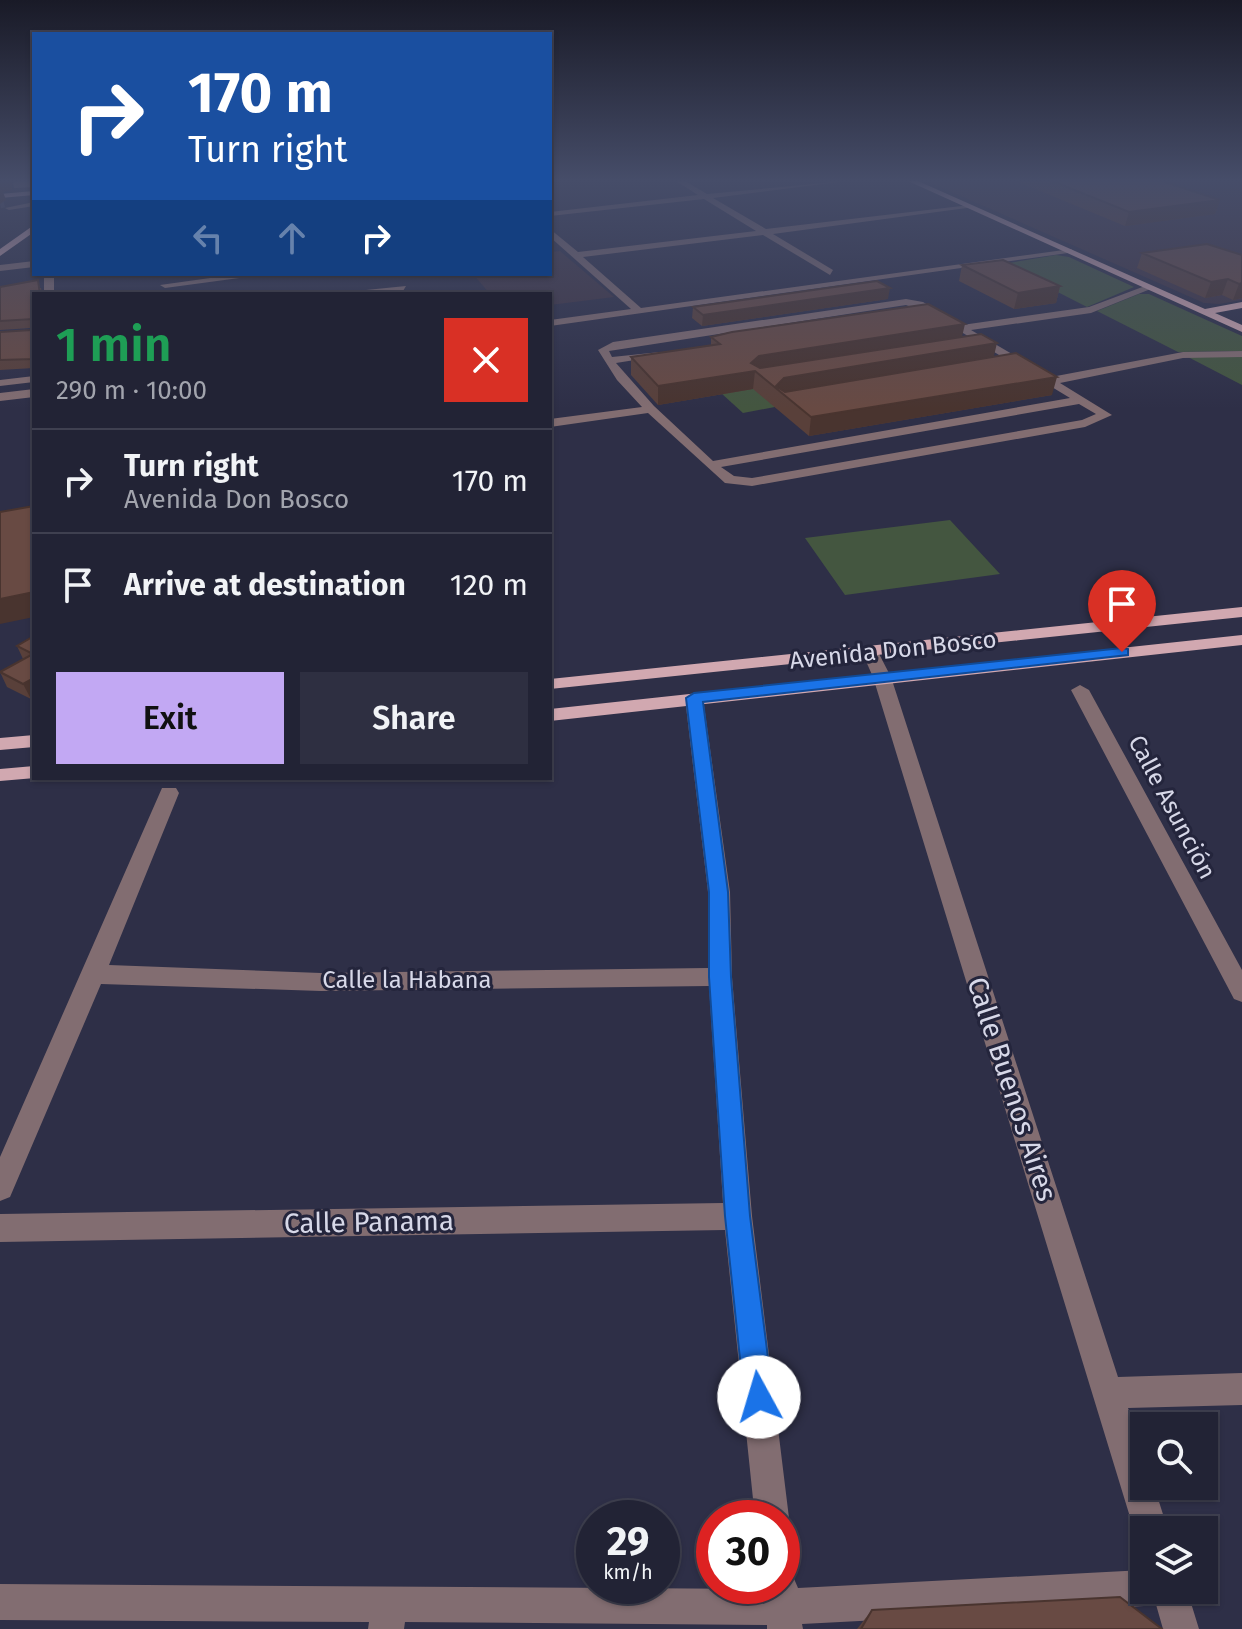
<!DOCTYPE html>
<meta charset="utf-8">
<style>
body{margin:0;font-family:"Fira Sans",sans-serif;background:#2e2f41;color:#f1f3f6;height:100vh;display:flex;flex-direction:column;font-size:30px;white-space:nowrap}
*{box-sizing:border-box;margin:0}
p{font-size:26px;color:#a2a4ad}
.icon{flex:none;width:44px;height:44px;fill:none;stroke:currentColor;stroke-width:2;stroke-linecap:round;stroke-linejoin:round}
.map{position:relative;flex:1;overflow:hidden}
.details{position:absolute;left:32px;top:292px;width:520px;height:488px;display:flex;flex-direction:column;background:#222335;border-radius:0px;box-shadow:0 2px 6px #0004,0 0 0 2px #3f4050}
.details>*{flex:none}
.guide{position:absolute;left:32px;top:32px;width:520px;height:244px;border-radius:0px;box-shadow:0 2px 6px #0004,0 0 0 2px #3f4050;background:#1a4fa0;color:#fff;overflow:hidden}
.tools{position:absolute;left:1130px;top:1412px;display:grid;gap:16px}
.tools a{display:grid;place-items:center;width:88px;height:88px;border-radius:0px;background:#222335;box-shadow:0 2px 6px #0004,0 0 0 2px #3f4050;font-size:40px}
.speed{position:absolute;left:576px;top:1500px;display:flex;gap:16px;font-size:40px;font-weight:700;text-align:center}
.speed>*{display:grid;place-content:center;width:104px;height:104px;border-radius:50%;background:#222335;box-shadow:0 2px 6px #0004,0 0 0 2px #3f4050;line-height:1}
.speed small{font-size:20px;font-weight:400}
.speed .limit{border:12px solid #d22;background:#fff;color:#111}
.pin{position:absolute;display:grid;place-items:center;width:68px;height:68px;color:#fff;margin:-82px -34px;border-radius:50% 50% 50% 0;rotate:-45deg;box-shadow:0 0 8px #0007}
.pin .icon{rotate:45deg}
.me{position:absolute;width:88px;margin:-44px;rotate:354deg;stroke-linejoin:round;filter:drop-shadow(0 0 6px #0008)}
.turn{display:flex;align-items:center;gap:28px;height:168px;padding:0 24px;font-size:36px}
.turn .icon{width:104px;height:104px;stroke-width:2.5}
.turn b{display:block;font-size:56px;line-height:68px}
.lanes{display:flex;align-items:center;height:76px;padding:0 24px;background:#0003;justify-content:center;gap:40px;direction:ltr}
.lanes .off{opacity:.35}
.round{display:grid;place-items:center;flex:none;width:84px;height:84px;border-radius:0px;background:#2e2f41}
.overview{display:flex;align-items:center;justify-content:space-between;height:136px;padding:0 24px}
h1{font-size:48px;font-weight:600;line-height:60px;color:#1e9e55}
.button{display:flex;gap:16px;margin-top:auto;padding:16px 24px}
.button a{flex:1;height:92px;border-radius:0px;background:#c2a8f3;color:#111;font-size:32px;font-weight:600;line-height:92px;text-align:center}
.button a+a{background:#2e2f41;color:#f1f3f6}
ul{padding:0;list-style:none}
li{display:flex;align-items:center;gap:24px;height:104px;padding:0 24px;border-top:2px solid #3f4050}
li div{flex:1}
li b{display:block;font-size:30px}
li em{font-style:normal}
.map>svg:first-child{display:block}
</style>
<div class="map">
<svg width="1242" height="1629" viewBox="0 0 1242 1629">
<rect width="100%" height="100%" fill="#2e2f47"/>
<!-- education -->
<path fill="#403544" d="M927,181h315v119l-23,4 -15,-1z
M560,251l54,46 -64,8v-11h-60l-17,-20h77v-22z"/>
<!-- green -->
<path fill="#445640" d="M1056,255l13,2 65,30 -47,20 -84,-43z
M1139,294h10l93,42v15l-64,1 -81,-41z
M1242,356v29l-54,-28z
M745,377l35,29 -37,7 -33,-30z
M950,520l50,54 -155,21 -40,-57z"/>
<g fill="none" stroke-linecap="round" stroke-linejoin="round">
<!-- minor-tunnel -->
<path stroke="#47485f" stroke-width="9" stroke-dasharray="9 4" stroke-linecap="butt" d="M0,204l4,-1"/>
<!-- minor -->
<path fill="#826d71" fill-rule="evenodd" d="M17,181l17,2v4l-20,1 -1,-5z
M676,181h9l22,13 139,-13 -133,17 53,31 204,-24 4,2 -201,27 60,36 -3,5 -67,-40 -180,22 58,51 430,-59 4,3 -525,74v-6l81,-11 -81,-72v-8l28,23 178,-21 -52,-32 -154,17v-4l148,-17z
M34,202v4l-25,4 -4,-2z
M34,261v6l-34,4v-6z
M44,274h10v20h-10z
M239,274h30l-104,14 -5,-3z
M406,286l-3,5 -52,3 5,-3z
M1145,286l8,2 -62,25 -120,17 80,47 132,-25 59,-1v6l-59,1 -123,25 52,32 -27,12 -333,59 -27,-3 -77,-70 -98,14v-8l92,-12 -25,-27 -19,-30 15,-8 293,-43 17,3 39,23 127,-18zM906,305l29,11 135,82 -357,63 -59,-55 -38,-43 44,-7v-4l-48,5 -3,-6zM1079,404l17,10 -14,6 -330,58 -18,-2 -13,-9z
M34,376v6l-34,4v-6z
M34,389v8l-34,4v-8z
M869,645l8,5 14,27 227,700 124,-4v32l-114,3 16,48v30h10l14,44h-24v14l-5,-2 -5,-12 -261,-853 -12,-27z
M1080,685l9,5 153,280v32l-8,-3 -163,-309z
M694,693l9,5 27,194 2,85 20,239 37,302 -5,12 -2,-12h-27l-30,-288 -725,12v-28l723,-11 -14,-217 -388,5 -220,-7 -91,213 -10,4v-44l162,-369h14l3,5 -70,172 212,8 387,-5v-76l-23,-194z
M782,1569l10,5 6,14 346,-18v20h43l12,39h-36l-8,-28 -11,5 -342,18 1,5h-36v-4l-362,-3 -1,7h-36l1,-7 -369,-2v-36l763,5 -1,-3h20z"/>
<!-- major -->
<path fill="#d1a8b0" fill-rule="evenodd" d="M908,181h10l287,128 37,-7v6l-27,5 27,12v7z
M34,191v4l-34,3v-4z
M34,225v7l-34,24v-7z
M1242,607v10l-692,72v-10z
M1242,635v10l-692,76v-12z
M34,735v12l-34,3v-12z
M34,766l1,12 -35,3v-12z"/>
</g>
<!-- wall -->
<path fill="#59403a" d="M1016,181h146l58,19 -5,14 -90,12z
M1142,253l100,2v43l-9,2 -11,-5 -17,3 -68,-30z
M962,265l98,21 -4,17 -42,6 -55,-28z
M0,287l41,1 1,6h-8v74l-34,2v-38l31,-2v-2l-31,2z
M888,299l-186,27 -10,-8 1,-11z
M711,337h251l90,58 -243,41 -56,-47 -95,16 -27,-30v-18l80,-12z
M34,636v61l-3,2 -24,-12 -7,-15 23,-13 -6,-13z
M872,1610l290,19h-305z"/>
<!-- shaded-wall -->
<path fill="#49342f" d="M0,181h12v9l-9,2 3,8 -6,4z
M1220,200l-5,14 -90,12 4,-14z
M1228,279l-6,16 -17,3 6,-16z
M1242,283v15l-9,2 6,-16z
M1060,286l-4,17 -42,6 4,-16z
M890,288l-2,11 -186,27 1,-11z
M965,324l-4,17 -203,33 -3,-3 -2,18 -95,16v-19l93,-23 8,-7z
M997,343l-4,17 -208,36 -9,-10 8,-8z
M1057,377l-5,18 -243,41 2,-19z
M34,592v25l-34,7v-25z
M34,678v19l-3,2 -8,-15z"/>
<!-- building -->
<path fill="#684a43" stroke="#49342f" stroke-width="2" d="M1052,181h110l58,19 -91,12z
M1207,244l35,11v28l-3,1 -11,-5 -17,3 -69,-29z
M1003,260l57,26 -42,7 -56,-28z
M38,280l2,14h-6v65l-34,1v-28l31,-2 2,-11 -33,2v-34z
M877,281l13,7 -187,27 -10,-8z
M928,304l37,20 -206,32 -8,7 9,5 221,-34 16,9 -213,35 -8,8 9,6 231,-39 41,24 -246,40 -56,-46 -97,15 -27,-29 89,-13 -9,-7 21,-5z
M34,506v86l-34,7v-87z
M34,636v42l-11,6 -23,-12 33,-18 -16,-8z
M1120,1597l42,32h-301l11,-19z"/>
<!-- sky -->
<linearGradient id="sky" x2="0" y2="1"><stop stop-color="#191a27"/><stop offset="0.44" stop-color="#464d69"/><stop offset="1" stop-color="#464d69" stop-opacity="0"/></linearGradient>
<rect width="1242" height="409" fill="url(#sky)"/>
<!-- route -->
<path fill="#1a73e8" stroke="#114b97" stroke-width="2" d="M1122,648l6,1v6l-425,47 25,190 3,85 19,239 23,181 -4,11 -10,4 -11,-4 -4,-11 -19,-181 -16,-239v-85l-23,-194 8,-5z"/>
<g text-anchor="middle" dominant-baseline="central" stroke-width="6" stroke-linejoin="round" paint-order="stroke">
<!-- street labels -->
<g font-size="24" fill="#d7d8e8" stroke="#24253c">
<text transform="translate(893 650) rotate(-6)">Avenida Don Bosco</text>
<text transform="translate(1172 807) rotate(62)">Calle Asunción</text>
<text x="407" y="980">Calle la Habana</text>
</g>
<!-- near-street labels -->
<g font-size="28" fill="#d7d8e8" stroke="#24253c">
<text transform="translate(1012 1089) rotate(72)">Calle Buenos Aires</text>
<text transform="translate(369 1222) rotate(-1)">Calle Panama</text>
</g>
</g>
</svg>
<div class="tools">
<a><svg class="icon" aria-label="search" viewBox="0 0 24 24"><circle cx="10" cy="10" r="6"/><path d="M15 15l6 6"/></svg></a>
<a><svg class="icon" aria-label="layers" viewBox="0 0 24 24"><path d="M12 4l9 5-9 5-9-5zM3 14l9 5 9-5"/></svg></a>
</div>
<div class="speed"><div>29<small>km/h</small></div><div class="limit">30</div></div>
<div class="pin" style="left:1122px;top:652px;background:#d93025"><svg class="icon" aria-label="arrive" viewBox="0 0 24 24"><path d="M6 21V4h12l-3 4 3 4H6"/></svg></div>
<svg class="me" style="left:759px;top:1397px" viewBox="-20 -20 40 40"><circle r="19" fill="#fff"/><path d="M0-13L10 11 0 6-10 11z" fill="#1a73e8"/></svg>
<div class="guide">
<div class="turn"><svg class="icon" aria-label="right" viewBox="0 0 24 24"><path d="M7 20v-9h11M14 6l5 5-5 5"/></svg><div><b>170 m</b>Turn right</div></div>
<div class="lanes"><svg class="icon off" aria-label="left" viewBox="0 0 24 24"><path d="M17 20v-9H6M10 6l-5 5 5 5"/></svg><svg class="icon off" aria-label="ahead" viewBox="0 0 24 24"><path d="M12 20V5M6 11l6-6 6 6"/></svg><svg class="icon" aria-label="right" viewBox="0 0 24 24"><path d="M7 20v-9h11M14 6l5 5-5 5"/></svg></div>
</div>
<section class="details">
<div class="overview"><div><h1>1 min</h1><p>290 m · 10:00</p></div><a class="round" style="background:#d93025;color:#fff"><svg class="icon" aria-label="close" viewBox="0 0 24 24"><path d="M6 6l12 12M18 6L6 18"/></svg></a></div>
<ul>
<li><svg class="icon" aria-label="right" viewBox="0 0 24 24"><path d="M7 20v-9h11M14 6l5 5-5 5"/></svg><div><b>Turn right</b><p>Avenida Don Bosco</p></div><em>170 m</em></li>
<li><svg class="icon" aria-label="arrive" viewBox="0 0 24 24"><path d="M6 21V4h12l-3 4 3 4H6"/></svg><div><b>Arrive at destination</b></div><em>120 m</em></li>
</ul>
<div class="button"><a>Exit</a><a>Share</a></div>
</section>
</div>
